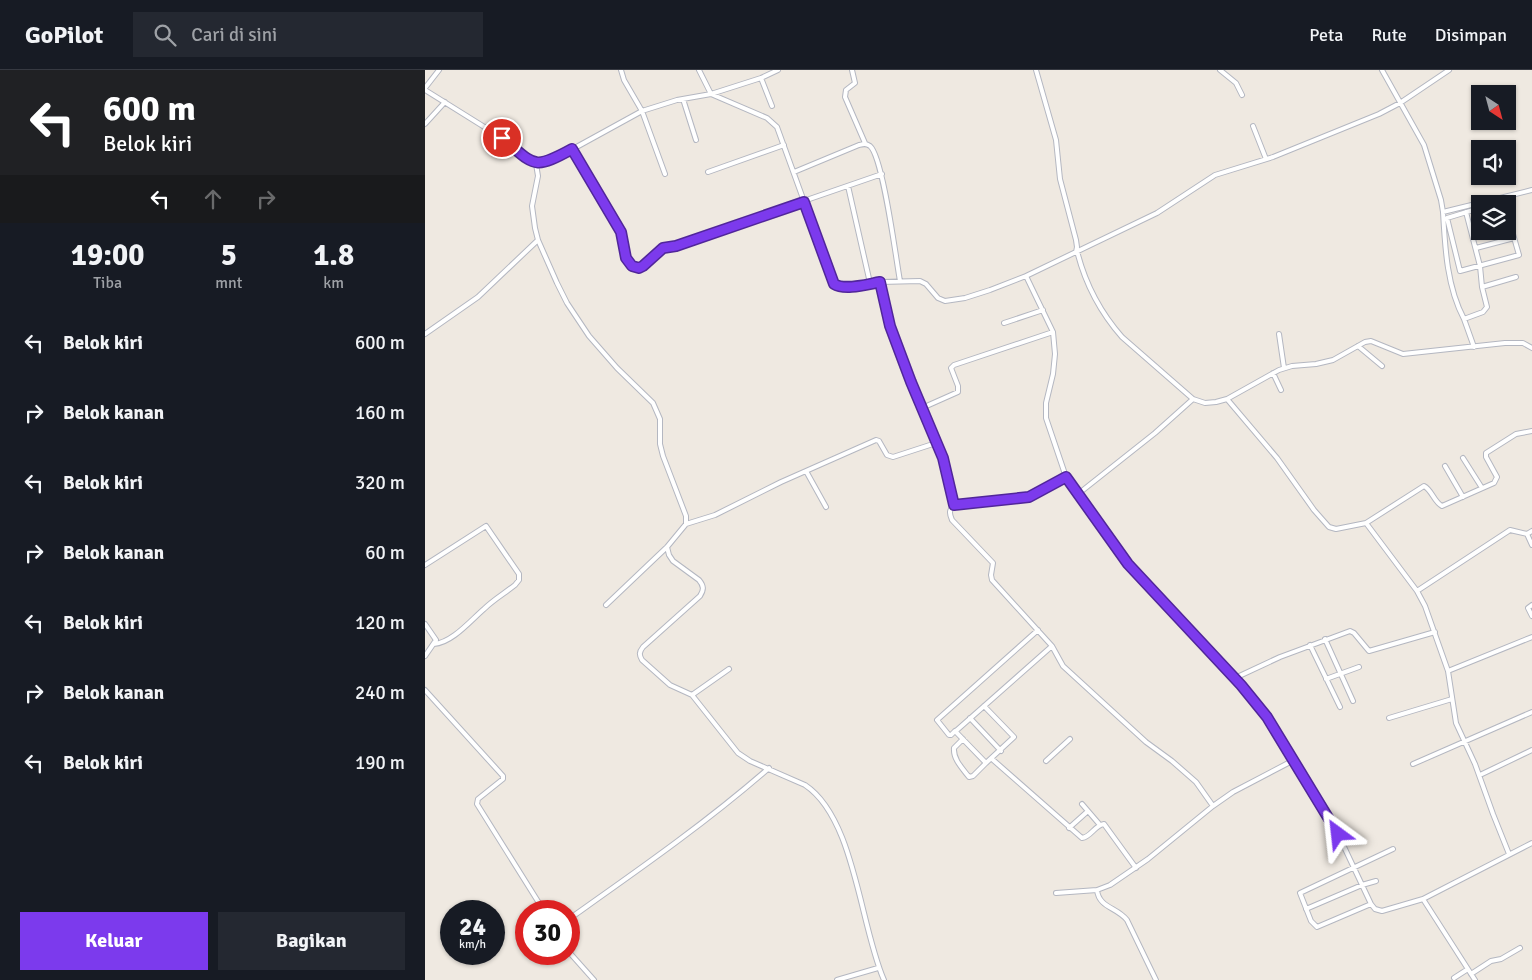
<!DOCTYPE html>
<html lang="id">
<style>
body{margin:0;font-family:Signika,sans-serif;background:#242831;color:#f1f3f6;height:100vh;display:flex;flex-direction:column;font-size:19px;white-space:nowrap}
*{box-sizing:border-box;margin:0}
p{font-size:16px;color:#9ea1a6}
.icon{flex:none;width:28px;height:28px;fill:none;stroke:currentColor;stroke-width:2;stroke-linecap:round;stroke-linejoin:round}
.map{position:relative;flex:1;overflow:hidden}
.details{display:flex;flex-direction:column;background:#171b24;width:425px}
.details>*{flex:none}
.hud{background:#202124;color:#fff;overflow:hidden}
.needle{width:32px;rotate:144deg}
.fabs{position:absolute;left:1046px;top:15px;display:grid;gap:10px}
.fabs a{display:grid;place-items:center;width:45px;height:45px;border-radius:0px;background:#171b24;box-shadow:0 1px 4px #0004;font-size:25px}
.speed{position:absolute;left:15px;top:830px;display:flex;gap:10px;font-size:25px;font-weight:700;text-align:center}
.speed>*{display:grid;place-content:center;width:65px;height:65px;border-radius:50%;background:#171b24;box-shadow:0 1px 4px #0004;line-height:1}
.speed small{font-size:12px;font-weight:400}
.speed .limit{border:8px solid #d22;background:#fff;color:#111}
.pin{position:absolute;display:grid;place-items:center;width:42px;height:42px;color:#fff;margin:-21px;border:2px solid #fff;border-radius:50%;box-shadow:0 1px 5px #0007}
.me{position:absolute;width:55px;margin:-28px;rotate:330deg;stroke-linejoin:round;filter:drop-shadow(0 0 4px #0008)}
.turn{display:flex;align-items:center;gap:18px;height:105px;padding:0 20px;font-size:22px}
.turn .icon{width:65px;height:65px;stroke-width:2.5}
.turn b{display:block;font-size:35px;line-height:42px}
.lanes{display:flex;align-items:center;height:48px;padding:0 20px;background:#0003;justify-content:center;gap:25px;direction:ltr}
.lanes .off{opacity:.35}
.eta{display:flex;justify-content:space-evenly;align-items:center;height:85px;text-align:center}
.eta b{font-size:30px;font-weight:800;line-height:35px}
.primary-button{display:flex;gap:10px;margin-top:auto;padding:10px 20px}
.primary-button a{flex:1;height:58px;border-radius:0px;background:#7c3aed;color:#fff;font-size:20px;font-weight:800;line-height:58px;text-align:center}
.primary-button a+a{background:#242831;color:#f1f3f6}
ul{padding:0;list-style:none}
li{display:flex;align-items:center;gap:15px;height:70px;padding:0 20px}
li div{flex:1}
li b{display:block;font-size:19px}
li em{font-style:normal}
header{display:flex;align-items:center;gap:30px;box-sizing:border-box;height:70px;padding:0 25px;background:#171b24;border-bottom:1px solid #363941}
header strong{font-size:24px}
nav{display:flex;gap:28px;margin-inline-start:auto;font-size:18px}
.search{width:350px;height:45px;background:#242831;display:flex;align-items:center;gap:12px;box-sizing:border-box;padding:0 18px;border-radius:0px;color:#9ea1a6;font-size:19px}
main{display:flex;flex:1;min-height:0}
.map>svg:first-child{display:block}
</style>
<header>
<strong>GoPilot</strong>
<div class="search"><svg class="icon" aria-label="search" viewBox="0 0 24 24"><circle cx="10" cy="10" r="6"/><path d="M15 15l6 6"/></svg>Cari di sini</div>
<nav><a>Peta</a><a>Rute</a><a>Disimpan</a></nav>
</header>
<main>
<section class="details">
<div class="hud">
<div class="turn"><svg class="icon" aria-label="left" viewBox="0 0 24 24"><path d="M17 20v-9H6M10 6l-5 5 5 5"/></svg><div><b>600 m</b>Belok kiri</div></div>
<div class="lanes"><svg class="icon" aria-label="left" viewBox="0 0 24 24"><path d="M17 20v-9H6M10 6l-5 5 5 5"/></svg><svg class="icon off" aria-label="ahead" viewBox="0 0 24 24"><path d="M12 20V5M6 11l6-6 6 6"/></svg><svg class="icon off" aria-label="right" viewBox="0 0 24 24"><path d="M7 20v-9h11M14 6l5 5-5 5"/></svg></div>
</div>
<div class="eta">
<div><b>19:00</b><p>Tiba</p></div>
<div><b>5</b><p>mnt</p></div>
<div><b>1.8</b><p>km</p></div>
</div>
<ul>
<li><svg class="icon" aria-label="left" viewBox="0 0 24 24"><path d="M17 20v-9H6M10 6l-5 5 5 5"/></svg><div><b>Belok kiri</b></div><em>600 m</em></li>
<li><svg class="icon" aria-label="right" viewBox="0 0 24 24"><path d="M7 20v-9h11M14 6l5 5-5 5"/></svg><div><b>Belok kanan</b></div><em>160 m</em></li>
<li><svg class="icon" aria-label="left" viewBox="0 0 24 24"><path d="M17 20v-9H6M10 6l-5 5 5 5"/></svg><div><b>Belok kiri</b></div><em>320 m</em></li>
<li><svg class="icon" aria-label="right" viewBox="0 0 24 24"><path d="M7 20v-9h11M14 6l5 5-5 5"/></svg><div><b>Belok kanan</b></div><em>60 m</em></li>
<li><svg class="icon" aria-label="left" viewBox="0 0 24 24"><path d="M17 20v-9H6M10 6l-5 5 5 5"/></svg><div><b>Belok kiri</b></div><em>120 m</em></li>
<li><svg class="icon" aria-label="right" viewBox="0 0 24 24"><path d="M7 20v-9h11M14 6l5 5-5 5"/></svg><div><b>Belok kanan</b></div><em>240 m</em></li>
<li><svg class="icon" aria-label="left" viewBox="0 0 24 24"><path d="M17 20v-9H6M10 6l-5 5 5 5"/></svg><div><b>Belok kiri</b></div><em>190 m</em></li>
</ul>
<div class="primary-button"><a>Keluar</a><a>Bagikan</a></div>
</section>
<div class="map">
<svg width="1107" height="910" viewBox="0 0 1107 910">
<rect width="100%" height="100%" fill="#efe9e1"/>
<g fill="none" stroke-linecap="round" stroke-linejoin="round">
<defs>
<path id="minor" d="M196,0l3,10 18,31 23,63
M274,0l12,24 56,24 10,9 57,157 5,2 6,1 35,-5 40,-1 6,3 12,14 7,3 20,-3 25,-8 36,-14 131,-63 58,-38 58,-18 106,-43 21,-11 49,-33
M427,0l3,13 -9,7 -1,7 20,46
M611,0l20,70 4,39 16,61 1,7 -1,5
M795,0l16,13 6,12
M957,0l42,75 17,55 2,12
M336,8l11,28
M0,18l14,-18
M0,20l77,48 27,22 7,4 15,-3 91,-50 35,-11 34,-6 50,-16 17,-8
M258,29l13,41
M0,54l20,-22
M828,56l13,33
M147,79l49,83 5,26 6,8 6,2 5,-2 20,-18 13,-3 206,-71
M111,94l2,12 -6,30 3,22 3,12 19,43 10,20 22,33 28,32 36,35 7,16v25l3,12 23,60v8
M283,102l76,-27
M369,102l65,-27c4,-1 7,-2 11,1 13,11 26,113 30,135
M423,116l22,97
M1069,134l10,-3 1,3
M1055,138l-33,10 13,53 59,-16 -12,-42
M1041,142l14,54 2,21 5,20 -4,5 -19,7 10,28
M1046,161l9,-3
M1051,178l38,-10
M652,181c8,32 23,61 45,86l71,62 12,4 11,-1 11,-3 52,-29 13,-4 24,-2 17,-4 32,-18 6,-1 32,13 102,-11h18l9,5
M601,206l27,56 2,22 -2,20 -7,29v15l20,59 62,86 113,122 26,32 71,117 33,70 4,5 7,2 41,-12 52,81
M455,212l10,44 20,56 33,76 11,47 75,-8 37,-20
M1057,217l34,-10
M1039,249c-17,-32 -19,-71 -21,-107l89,-22
M579,253l39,-13
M0,264l53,-37 60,-57
M854,264l5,34
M933,276l24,20
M848,303l8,17
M802,329l50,59 37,52 15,17 7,2 30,-6
M497,338l36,-16v-6l-7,-18 3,-3 99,-33
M1038,388l19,30
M1020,396l18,31
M381,401l20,36
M653,424l77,-61 38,-34
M529,435c-5,5 -5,8 -2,15l41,43 -2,12 1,5 60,66 11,20 83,76 26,19 24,21 17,24 20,-14 61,-32
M1102,464l5,11
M242,477l2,8 4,6 26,19c5,6 5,10 1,16l-57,51c-4,5 -4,8 -1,13l28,25 22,10 46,58 12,8 55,24c50,33 55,141 79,195
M0,495l61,-39 33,48v6l-4,5c-10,8 -22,15 -31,24 -13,11 -32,34 -50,35
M992,521l93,-61 17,4 5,-3
M181,535l61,-58 19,-23 29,-9 66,-33 95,-42 3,1 8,14 6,2 43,-14
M1107,535l-4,3 4,8
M0,554l11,16 -11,16
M900,569l28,62
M885,575l30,62
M1023,601l84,-34
M810,608l45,-21 70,-26 4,2 15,18 66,-19
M901,609l33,-12
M0,620l78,86v3l-25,20 -1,5 67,107
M267,625l37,-26
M559,636l30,31 -28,26 -31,-32 2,-1 95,-84
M545,648l31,33
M964,648l63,-19
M530,661l-4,4h-2l-12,-15 101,-90
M538,669l-9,9c-1,11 8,20 15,29l4,-1 13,-13
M567,689l90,79c9,-1 13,-13 22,-14l32,44
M621,691l24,-22
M988,694l119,-52
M1055,705l52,-25
M657,734l18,21
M644,758l19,-17
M1084,784l-16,-40 -18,-50 -19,-41 -8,-52 -23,-65 -8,-15 -51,-68 58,-37c8,4 10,16 18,20l52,-23 3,-6 -11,-20v-4l30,-19 16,-3
M672,820c2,18 20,17 30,30l29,60
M631,823l41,-3 13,-5 38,-26 65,-53
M998,829l109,-56
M946,834l-54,23 -6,-6 -11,-28 93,-44
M881,839l56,-24 14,-4
M144,849c68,-48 137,-96 200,-151
M144,882l25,28
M1046,904l20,-13 10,-2 19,-11
M1029,908l14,-9
M412,910l41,-12"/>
</defs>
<!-- minor casing -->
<use href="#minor" stroke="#b4b7c1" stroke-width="6"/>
<!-- minor -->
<use href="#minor" stroke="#fff" stroke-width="4"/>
</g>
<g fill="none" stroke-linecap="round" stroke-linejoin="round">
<defs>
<path id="route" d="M77,68c33,27 30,33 70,11l49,83 5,26 6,8 7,2 4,-2 20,-18 13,-2 128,-44 30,82c11,7 34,0 46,-2l10,44 21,56 32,76 11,47 75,-8 37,-20 62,87 113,121 26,32 71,117"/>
</defs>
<!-- route casing -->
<use href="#route" stroke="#51269a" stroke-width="12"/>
<!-- route -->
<use href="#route" stroke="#7c3aed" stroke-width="9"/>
</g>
</svg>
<div class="fabs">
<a><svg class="needle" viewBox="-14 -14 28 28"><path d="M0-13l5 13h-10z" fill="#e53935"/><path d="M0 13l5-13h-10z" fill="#9ea1a6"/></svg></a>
<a><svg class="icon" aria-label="sound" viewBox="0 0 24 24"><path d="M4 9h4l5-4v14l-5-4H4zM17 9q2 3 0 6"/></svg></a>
<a><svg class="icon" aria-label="layers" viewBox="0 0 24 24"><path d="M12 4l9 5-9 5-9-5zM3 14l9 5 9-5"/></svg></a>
</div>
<div class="speed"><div>24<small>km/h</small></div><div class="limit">30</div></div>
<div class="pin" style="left:77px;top:68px;background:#d93025"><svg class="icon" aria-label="arrive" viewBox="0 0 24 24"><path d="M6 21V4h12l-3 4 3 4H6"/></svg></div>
<svg class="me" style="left:913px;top:764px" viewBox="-20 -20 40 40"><path d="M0-17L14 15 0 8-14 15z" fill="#7c3aed" stroke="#fff" stroke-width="4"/></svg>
</div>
</main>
